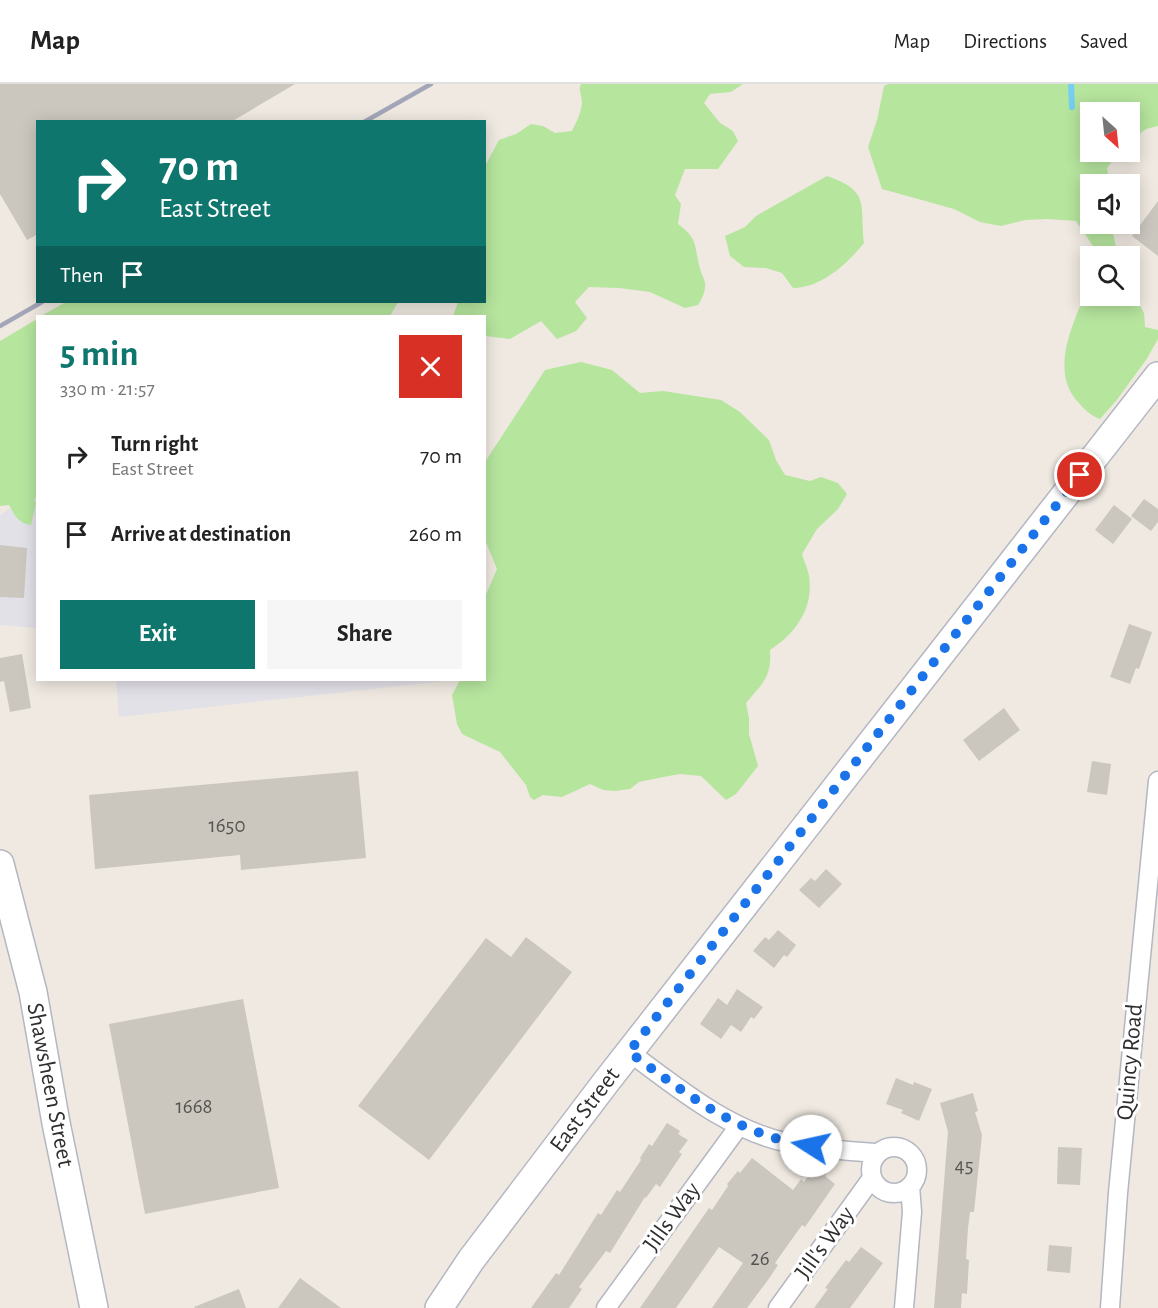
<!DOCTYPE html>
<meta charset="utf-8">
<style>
body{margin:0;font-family:"Alegreya Sans",sans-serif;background:#f6f6f6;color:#222;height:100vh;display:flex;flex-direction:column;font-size:22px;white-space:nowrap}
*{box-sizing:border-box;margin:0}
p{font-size:20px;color:#767676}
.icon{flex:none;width:33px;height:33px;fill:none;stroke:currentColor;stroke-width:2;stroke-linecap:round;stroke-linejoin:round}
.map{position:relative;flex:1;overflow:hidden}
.drawer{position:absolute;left:36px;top:231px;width:450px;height:366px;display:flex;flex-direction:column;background:#fff;border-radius:0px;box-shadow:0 3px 15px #0003}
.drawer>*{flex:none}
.hud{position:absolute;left:36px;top:36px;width:450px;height:183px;border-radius:0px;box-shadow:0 3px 15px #0003;background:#0f766e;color:#fff;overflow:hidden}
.needle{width:39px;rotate:153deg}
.buttons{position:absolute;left:1080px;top:18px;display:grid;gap:12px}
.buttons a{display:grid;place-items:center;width:60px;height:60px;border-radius:0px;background:#fff;box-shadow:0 3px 15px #0003;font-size:30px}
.pin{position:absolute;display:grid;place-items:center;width:51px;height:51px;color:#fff;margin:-26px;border:3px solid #fff;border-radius:50%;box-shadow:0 2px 6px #0007}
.me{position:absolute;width:66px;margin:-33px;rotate:280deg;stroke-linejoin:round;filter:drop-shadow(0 0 4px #0008)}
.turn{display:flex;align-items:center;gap:21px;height:126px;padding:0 24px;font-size:27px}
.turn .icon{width:78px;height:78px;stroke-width:2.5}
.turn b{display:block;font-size:42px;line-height:51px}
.then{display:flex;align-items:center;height:57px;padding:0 24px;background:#0003;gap:12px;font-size:22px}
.round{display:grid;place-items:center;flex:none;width:63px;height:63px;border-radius:0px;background:#f6f6f6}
.summary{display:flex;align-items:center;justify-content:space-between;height:102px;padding:0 24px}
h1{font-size:36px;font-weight:700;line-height:45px;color:#0f766e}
.primary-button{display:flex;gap:12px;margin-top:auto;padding:12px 24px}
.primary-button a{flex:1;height:69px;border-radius:0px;background:#0f766e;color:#fff;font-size:24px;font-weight:700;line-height:69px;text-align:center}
.primary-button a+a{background:#f6f6f6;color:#222}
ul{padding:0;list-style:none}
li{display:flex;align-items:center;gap:18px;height:78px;padding:0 24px}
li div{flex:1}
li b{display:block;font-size:22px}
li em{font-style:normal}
header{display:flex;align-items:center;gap:36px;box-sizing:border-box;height:84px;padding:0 30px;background:#fff;border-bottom:2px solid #e0e0e0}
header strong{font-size:28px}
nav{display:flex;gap:33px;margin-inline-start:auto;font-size:21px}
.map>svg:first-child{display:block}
</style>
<header>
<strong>Map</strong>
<nav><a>Map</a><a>Directions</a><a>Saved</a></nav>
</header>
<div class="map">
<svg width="1158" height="1224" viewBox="0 0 1158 1224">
<rect width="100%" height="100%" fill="#efe9e1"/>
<!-- industrial -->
<path fill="#e3e1e8" d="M37,406v138l-37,-3v-110z
M116,596h338l-335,37z"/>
<!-- green -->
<path fill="#b6e59e" d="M581,0h162l-12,8 -21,2 -6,9 16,20 13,8 5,10 -20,28h-33l-10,26 6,9 -3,20c21,15 16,23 22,45 1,4 4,9 5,14 1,8 -3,16 -7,22l-13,3 -35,-16 -31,-4 -30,-1 -14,15 12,16 -11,13 -19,8 -16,-18 -31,18 -25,-3 -1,-20h-31l5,-14h26l1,-136 14,-26 17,-6 15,-10 12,2 12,7 17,-2c5,-10 9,-18 10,-28 0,-8 -4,-12 -1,-19z
M888,0h270v42l-12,3 -16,12v-29h-40v40h29l-12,16 3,16h-20v40h21l7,32h-24l-1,-10 -17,-25 -29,-2 -22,1 -24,6 -21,-4 -26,-13 -72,-20 -14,-42 9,-27 7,-34z
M827,92c43,15 33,27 37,67 -17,21 -43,45 -71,45l-11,-15 -16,-5 -22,-1 -14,-11 -5,-20 20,-9 11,-11z
M1090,198v14h40v-9l14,26 1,14 13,3v9l-12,21 -30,41 -16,18c-10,-4 -15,-9 -22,-17 -31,-33 -1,-86 12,-120z
M66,218h332l-8,14h-349z
M37,235l1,176 -4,4 2,4 -5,22c-13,-2 -16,-9 -22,-20l-9,1v-165z
M581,278l31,8 28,23 23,-2 58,9 19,12 29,28 7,20 9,15 25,6 11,-4 17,6 9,11 -9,15 -21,20 -15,25c2,7 6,15 7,22 5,33 -14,58 -39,74 2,27 -8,34 -24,53l3,15v16l9,32 -22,28 -10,6 -25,-24 -21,-2 -17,3 -24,5 -9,7 -15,2 -12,-1 -13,-6 -28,13 -19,-2 -9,5 -4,-3 -4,-12 -26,-33 -38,-18 -5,-10 -5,-29 8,-15h24l1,-83 12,-28 -12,-29v-78l60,-92z"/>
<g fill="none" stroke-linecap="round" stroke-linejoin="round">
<!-- stream -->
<path stroke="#75cff0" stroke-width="6" d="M1071,0l1,23"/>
</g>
<!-- building -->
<path fill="#cbc7bf" d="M0,0h295l-64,38h-193v112l-11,6 -27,-46z
M1158,117v55l-26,-20z
M1144,415l14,10v13l-7,9 -20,-15z
M1114,421l18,14 -19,25 -18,-14z
M0,461l27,3 -3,50 -24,-1z
M1129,540l23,8 -13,37 -3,-1 -6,16 -20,-7z
M22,570l9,54 -21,4 -6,-31 -4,1v-24z
M1004,624l16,22 -41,31 -16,-21z
M1092,677l19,3 -4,31 -20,-3z
M358,687l8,87 -125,12 -1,-15 -145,14 -6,-74z
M826,785l16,15 -23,24 -20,-18 12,-12 4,3z
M778,846l18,15 -9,12 -3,-2 -10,13 -21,-17 12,-14 4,3z
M526,853l46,35 -143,188 -71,-54 128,-168 25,19z
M737,905l26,18 -9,12 -3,-2 -10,15 -10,-7 -10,14 -21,-15 18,-26 9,7z
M243,915l36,189 -134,26 -36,-190z
M896,994l17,7 1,-3 18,7 -13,32 -18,-8 2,-3 -17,-6z
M973,1009l5,18 -3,1 7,23 -8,77h-4l-2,16 -2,31 3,1 -2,34 -5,-1 -1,15h-27l14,-176 -8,-29z
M667,1039l13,8 -2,3 10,6 -9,12 3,2 -22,33 -4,-3 -10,14 -1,-1 -35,56 -4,-2 -27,36 3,2 -13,19h-38l25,-35 3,2 39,-62 3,2 16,-25 3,2 21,-32 -1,-2 9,-14 3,2z
M1058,1063l24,1 -2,37 -23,-1z
M752,1074l41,32 8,-11 3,3 16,-23 13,2 -8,15 10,8 -30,43 -3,-2 -27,38 3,2 -10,15 -21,28h-35l31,-45 -24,-16 -43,61h-36l69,-100 3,2 16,-24 -1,-2 11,-13 2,2z
M1049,1161l23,2 -2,26 -23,-2z
M861,1163l22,16 -33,45h-36l14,-19 -3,-1 21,-28 3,2z
M300,1194l41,30h-63z
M239,1205l7,19h-51l-1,-1z"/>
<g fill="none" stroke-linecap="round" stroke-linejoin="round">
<defs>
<path id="street" d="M629,968c49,36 100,79 160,91 29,6 59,8 88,10
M871 1086a23 23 0 1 1 46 0a23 23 0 1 1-46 0Z
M606,1224l133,-182
M778,1224l94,-130
M904,1224l8,-96 -2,-26
M1110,1224l8,-115 40,-412"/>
<path id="secondary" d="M0,780l33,128 23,131 38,185
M439,1224l32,-48 135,-178 552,-706"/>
</defs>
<!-- street casing -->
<use href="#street" stroke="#b4b7c1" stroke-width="21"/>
<!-- secondary casing -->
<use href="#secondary" stroke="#b4b7c1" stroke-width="30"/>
<!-- street -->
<use href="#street" stroke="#fff" stroke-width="18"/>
<!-- secondary -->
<use href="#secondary" stroke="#fff" stroke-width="27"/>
<!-- rail -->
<path stroke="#a3a6b8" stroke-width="4.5" d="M364,38l67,-38
M0,242l42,-24"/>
</g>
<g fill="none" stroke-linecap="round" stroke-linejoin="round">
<!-- route -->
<path stroke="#1a73e8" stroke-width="10" stroke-dasharray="0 18" d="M811,1062c-73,-10 -124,-52 -182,-94l451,-577"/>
</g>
<g text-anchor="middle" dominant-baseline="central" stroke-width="6" stroke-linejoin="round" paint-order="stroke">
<!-- number labels -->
<g font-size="21" fill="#555452">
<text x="227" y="741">1650</text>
<text x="194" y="1022">1668</text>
<text x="964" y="1081">45</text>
<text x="760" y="1174">26</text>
</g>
<!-- street labels -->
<g font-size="24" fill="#2e2e2e" stroke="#fff">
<text transform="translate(1130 978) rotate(-85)">Quincy Road</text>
<text transform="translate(50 1001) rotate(79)">Shawsheen Street</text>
<text transform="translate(585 1026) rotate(-53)">East Street</text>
<text transform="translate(672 1133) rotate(-54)">Jills Way</text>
<text transform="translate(825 1159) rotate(-54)">Jill's Way</text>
</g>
</g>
</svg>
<div class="buttons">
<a><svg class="needle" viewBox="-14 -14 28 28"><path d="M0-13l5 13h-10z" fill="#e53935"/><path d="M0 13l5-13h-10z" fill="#767676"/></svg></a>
<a><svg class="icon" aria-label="sound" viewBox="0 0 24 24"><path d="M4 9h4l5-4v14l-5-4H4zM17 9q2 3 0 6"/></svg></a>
<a><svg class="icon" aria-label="search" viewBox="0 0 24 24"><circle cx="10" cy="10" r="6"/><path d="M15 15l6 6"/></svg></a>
</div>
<div class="pin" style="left:1080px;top:391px;background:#d93025"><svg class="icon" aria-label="arrive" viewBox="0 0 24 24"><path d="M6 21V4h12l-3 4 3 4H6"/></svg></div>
<svg class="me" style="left:811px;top:1062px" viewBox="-20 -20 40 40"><circle r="19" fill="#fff"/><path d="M0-13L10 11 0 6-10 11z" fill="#1a73e8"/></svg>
<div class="hud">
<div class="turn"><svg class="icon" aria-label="right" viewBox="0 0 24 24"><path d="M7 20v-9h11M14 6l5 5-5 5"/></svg><div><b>70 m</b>East Street</div></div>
<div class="then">Then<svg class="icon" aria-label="arrive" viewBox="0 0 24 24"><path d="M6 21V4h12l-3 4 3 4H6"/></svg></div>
</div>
<section class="drawer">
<div class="summary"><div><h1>5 min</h1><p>330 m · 21:57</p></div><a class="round" style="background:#d93025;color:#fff"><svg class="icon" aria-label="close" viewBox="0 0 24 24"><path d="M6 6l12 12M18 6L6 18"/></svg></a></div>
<ul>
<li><svg class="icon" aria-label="right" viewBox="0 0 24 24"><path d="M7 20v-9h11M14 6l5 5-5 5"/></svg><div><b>Turn right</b><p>East Street</p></div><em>70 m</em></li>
<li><svg class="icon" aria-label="arrive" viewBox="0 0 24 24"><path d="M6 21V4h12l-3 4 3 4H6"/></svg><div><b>Arrive at destination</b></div><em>260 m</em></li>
</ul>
<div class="primary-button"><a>Exit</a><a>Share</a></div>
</section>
</div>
